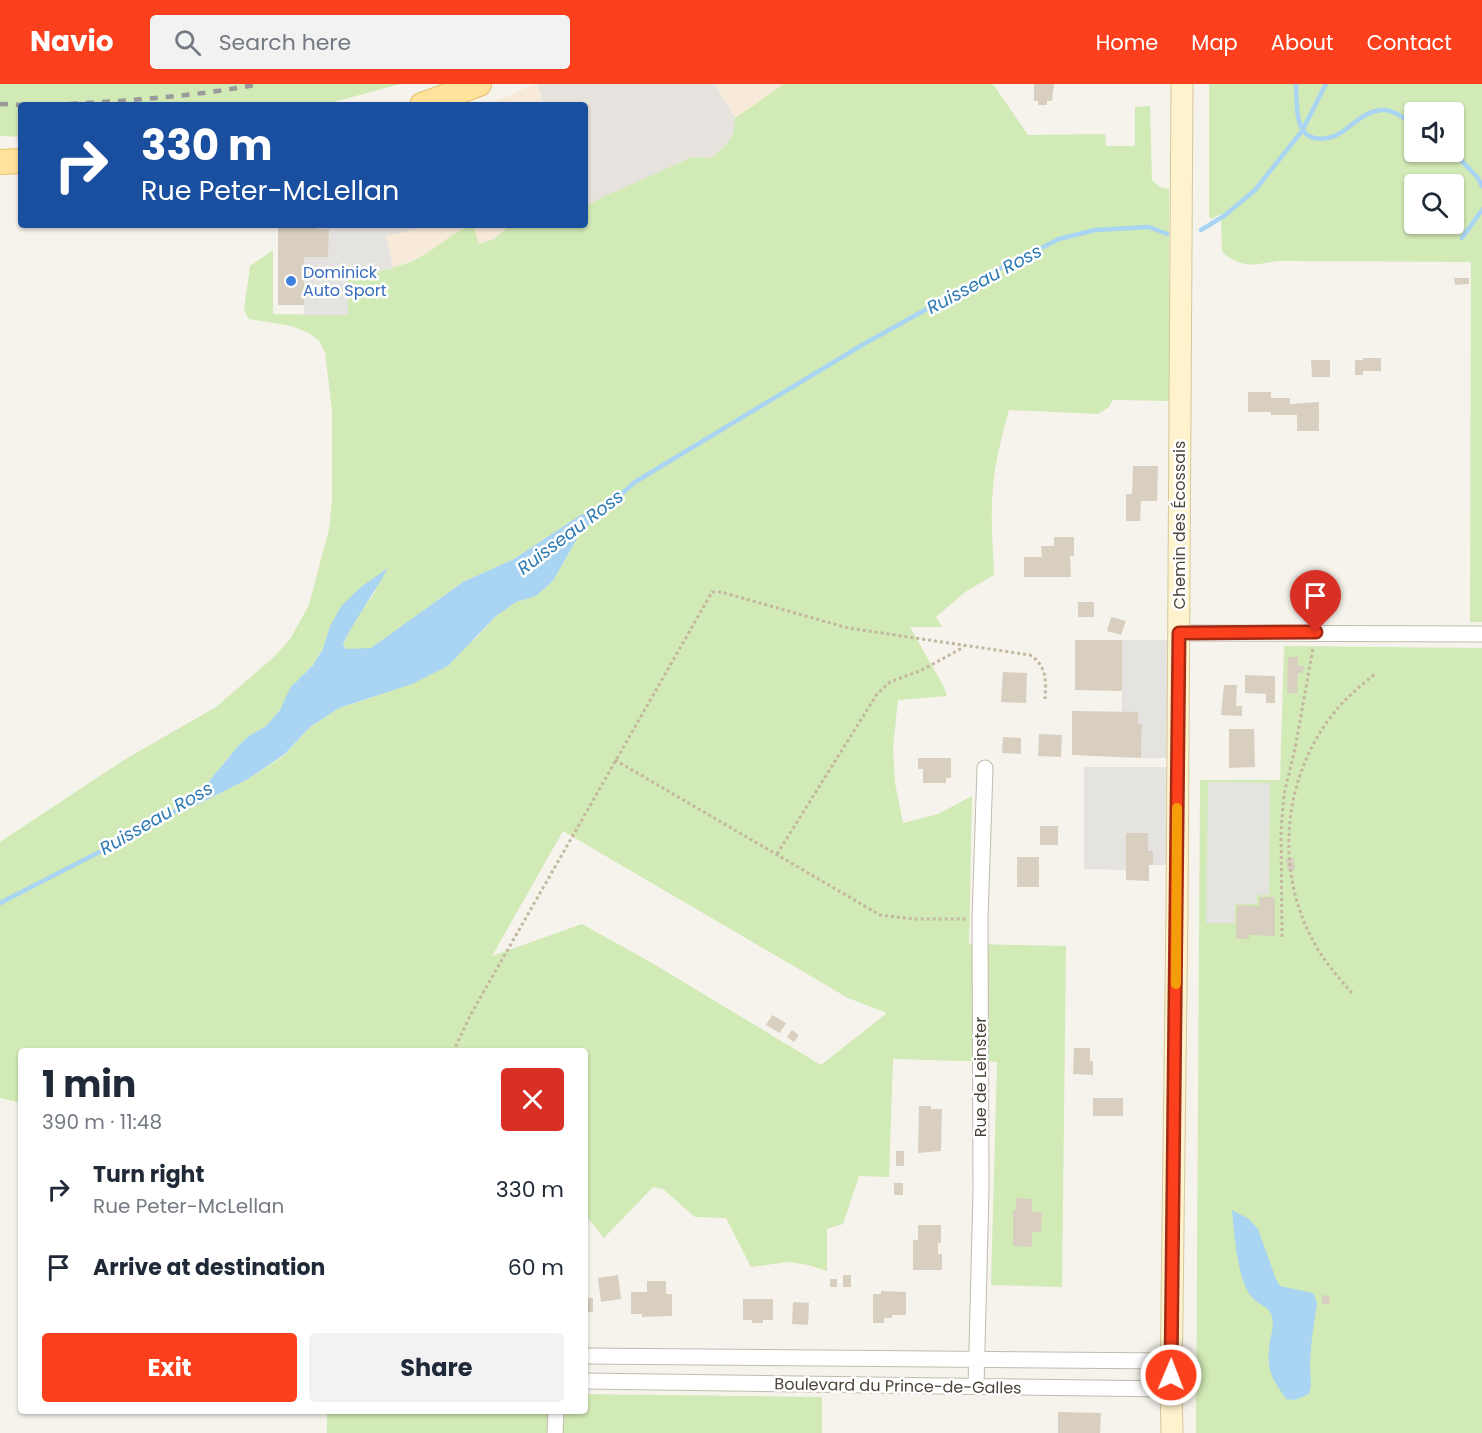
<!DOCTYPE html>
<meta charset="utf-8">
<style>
body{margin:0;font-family:Poppins,sans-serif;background:#f2f2f3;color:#1f2937;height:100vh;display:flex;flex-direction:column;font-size:22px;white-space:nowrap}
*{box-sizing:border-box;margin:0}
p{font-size:20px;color:#747a83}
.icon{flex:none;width:33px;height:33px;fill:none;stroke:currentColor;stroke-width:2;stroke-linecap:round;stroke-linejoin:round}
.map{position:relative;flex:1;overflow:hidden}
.drawer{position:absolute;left:18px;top:964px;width:570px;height:366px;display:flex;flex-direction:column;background:#fff;border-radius:6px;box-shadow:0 2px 4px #0004}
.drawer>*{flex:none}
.banner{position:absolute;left:18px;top:18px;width:570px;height:126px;border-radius:6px;box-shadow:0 2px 4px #0004;background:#1a4fa0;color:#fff;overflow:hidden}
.fabs{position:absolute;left:1404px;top:18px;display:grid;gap:12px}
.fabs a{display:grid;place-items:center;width:60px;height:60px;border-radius:6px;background:#fff;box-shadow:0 2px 4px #0004;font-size:30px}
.pin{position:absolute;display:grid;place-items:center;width:51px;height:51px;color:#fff;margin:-62px -26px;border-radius:50% 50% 50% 0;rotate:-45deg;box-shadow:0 0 6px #0007}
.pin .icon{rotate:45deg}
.me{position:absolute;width:66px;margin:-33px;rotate:1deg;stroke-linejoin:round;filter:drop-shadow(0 0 4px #0008)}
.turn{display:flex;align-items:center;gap:21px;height:126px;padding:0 24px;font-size:27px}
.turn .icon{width:78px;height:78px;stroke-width:2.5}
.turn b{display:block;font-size:42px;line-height:51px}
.round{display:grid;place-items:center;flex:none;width:63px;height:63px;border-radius:6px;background:#f2f2f3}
.head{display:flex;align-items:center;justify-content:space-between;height:102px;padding:0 24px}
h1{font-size:36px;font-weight:700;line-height:45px}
.button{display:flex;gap:12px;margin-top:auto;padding:12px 24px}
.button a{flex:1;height:69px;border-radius:6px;background:#fc3f1d;color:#fff;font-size:24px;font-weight:700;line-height:69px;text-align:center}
.button a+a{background:#f2f2f3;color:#1f2937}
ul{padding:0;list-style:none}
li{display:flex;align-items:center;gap:18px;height:78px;padding:0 24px}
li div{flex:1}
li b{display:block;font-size:22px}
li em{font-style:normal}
header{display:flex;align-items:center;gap:36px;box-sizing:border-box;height:84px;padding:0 30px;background:#fc3f1d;color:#fff}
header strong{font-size:28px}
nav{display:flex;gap:33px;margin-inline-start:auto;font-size:21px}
.search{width:420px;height:54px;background:#f2f2f3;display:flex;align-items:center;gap:15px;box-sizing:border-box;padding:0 21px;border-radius:6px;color:#747a83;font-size:22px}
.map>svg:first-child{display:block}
</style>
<header>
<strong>Navio</strong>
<div class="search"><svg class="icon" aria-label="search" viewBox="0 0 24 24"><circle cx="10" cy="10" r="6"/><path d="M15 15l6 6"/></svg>Search here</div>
<nav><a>Home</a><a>Map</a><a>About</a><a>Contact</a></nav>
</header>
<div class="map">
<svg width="1482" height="1349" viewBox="0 0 1482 1349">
<rect width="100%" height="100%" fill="#f6f3ec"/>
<!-- commercial -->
<path fill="#f7ead8" d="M535,0h2l7,21h-58z
M715,0h69l-49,34z
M278,141h233l-17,14 -15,5 -6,-18 -11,2 -38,27 -31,13 -89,47v-10h-26z"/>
<!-- industrial -->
<path fill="#e6e2dd" d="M537,0h178l20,34v14l-5,9 -19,17 -20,-1 -106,50v-102h-41z"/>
<!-- green -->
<path fill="#d2eab5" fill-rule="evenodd" d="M0,0h400l-77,21h-302v32l-21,-1z
M784,0h209l35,51 77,-1 1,12h29v-39l15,-1 2,74 8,7 9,2 1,212 -57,-1 -4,7 -11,7 -89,-4c-7,26 -14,51 -16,77 -3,30 0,59 1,88l-29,17 -29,25 6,10h-32l33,58 4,11 -49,4 -5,47 2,36 8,40 35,-9 34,-18 -3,148 97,2 -4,341 -71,-2 6,-223 -104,-3 -4,118 -30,-1 -16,48 -16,5v42l-19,-6 -19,-3 -38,5 -25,-49 -31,-1 -32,-28 -10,-2 -49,51 -19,-24v-162h-564v51l-21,-5v-256l124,-82 92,-53 59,-51 15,-17 19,-34 20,-76 3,-29v-90l-7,-58 -6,-11 -10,-8 -18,-7 -42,-7 -5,-9 6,-44 23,-16v64l75,1v-39c21,-4 44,-6 64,-15 22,-9 40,-30 61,-36l6,19 15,-5 17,-14h74v-18l14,-8 93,-42 19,1c16,-14 24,-18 24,-40zM582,430l17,1 -20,20 -26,46 -17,15 -20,6 -20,14 -23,25 -102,57 -32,10 -29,19 -25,28 -37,24 -61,31 -6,-2 6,-9 18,-13 34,-41 10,-9 17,-10 14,-16 11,-22 22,-23 10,-16 7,-23 47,-37 -24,34 -10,21 3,5h25l92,-67 51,-23zM563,747l285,167 39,15 -66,52 -169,-102 -70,-39 -90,32z
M1209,0h273v538h-12l1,-360 -195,-1c-24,5 -34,7 -54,-9l-1,-38 -10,5 -2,-3zM1414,28h40v40h-40zM1414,100h40v40h-40z
M1284,562l198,2v785h-286l4,-653h80z
M585,1310l237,3v36h-495v-21h258z"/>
<!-- parking -->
<path fill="#e5e3e0" d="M317,141h115l-46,11 7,32 -45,8v39h-44v-58l24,-1 1,-27h-12z
M1122,556h46l-1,118h-26l1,-34h-4v-12h-16z
M1084,683h83l-1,98h-13v-13l-5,-1v-18h-22v37l-42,-1z
M1208,698l62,1 -1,112h-12v9h-22v19h-29z"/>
<!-- water -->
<path fill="#a9d4f2" d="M582,430h18l-21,21 -26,46 -17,15 -20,6 -20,14 -48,50 -36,18 -73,24 -29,19 -25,27 -37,25 -61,31 -7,-2 7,-9 18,-13 34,-41 10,-9 17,-10 14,-16 10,-22 23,-23 10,-16 7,-23 12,-21 19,-18 27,-19c-14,26 -32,49 -45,76l3,5 25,-1 92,-66 51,-23z
M1232,1126l17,9 9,10 18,50 4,7 33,7 4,10 -5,34 -2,28 1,21 -2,8 -14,6 -9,-1c-16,-24 -20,-29 -16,-59 2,-7 4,-15 2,-23 -2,-11 -16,-13 -22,-22 -13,-19 -16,-62 -18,-85z"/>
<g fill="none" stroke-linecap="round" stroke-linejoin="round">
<!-- stream -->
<path stroke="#a9d4f2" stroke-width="4.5" d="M1296,0c1,16 -2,50 18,54 30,6 39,-25 67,-28 12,-1 24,9 33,15
M1453,68l25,26 4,8
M1201,146l23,-14 31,-26 47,-59 24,-47
M1462,154l20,-28
M595,433l40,-35 227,-137 135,-75 62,-31 36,-9 54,-3 18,7
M0,819l148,-76 38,-22"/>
</g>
<!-- building -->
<path fill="#d8cfc1" d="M1034,0h20l-2,17h-5v4h-9v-4h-4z
M278,141h39v4h12l-1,28h-24v48h-26z
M1454,194h15v6l-14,1z
M1363,274h18v13h-18v4h-8v-15h8z
M1311,276h19v17h-18z
M1248,308h23v6h19v6l29,-2v29h-22v-16h-26v-3h-23z
M1133,382h25l-1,35h-16l-1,20h-14v-27h6z
M1054,453h20v19h-4l1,21h-47v-20h18l-1,-11h13z
M1078,518h16v15h-16z
M1111,533l15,4 -5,14 -14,-4z
M1075,556h47v51l-47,-1z
M1288,573h10v9h6l-1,7h-5l-1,20h-10z
M1003,588l24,1 -1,30 -25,-1z
M1245,591l30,1v27h-9v-9l-21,-1z
M1224,601h13l-1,21h6v10l-21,-1z
M1072,627l66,1v12h4l-1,34 -69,-3z
M1229,645h25l1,38 -26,1z
M1039,650l23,1 -1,22 -23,-1z
M1003,653l18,1v16l-19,-1z
M918,674h33v20h-5v5h-23v-14h-5z
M1040,742h18v19h-18z
M1126,749h22v18h5v14h-4v16l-23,-1z
M1017,773h22v30h-22z
M1294,774l1,12 -7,1 -2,-12z
M1259,813h16v39l-26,-1v4h-13l1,-34 22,1z
M772,931l14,8 -6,10 -14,-8z
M792,946l7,5 -5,7 -7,-5z
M1074,964h16v13h3v14l-20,-1z
M1093,1014h30v18h-30z
M919,1022h12v3h11l-1,42 -23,2z
M896,1067h8v15h-8z
M894,1099h9v12h-9z
M1016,1114l16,1v13h10l-1,20h-9v15l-19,-1v-36h3z
M918,1141h23v18h-3v11h4v16h-29v-30h5z
M618,1191l3,24 -20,3 -3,-24z
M843,1191h8v12h-8z
M830,1195h7v8h-7z
M647,1197h19v13h6v22l-30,1v-3h-11v-22h16z
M881,1207l25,1v23h-14v3h-8v5h-11v-29h8z
M1322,1211l8,1 -1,9 -7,-1z
M585,1214h8v14h-8z
M743,1215h30v21h-10v3h-11v-3h-9z
M793,1218l16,1 -1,22 -16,-1z
M1058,1328l43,1 -1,20h-42z"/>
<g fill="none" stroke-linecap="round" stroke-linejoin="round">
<defs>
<path id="minor" d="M1179,549l303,1
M585,1272l586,5
M585,1297l586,8
M976,1303l5,-197 -1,-271 5,-151
M555,1349l1,-21"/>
<path id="secondary" d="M1172,1349l-1,-44 6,-479 5,-826"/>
<path id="primary" d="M422,21l57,-21
M0,78l21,-1"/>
</defs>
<!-- minor casing -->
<use href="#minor" stroke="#c2bbae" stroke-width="17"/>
<!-- secondary casing -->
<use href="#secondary" stroke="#d6c79b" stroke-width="23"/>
<!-- primary casing -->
<use href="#primary" stroke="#e6c16a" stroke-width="26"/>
<!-- path -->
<path stroke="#c4b79f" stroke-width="3" stroke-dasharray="3 3" stroke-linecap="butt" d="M615,676l265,155 32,4h54
M777,770l100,-160 13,-12 32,-12 42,-23
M1282,853l-1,-107 3,-36 11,-45 18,-101
M1352,909c-13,-15 -26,-29 -36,-47 -41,-70 -35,-163 14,-228 13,-18 29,-31 46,-45
M453,968l18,-38 241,-422h9l127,36 182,27c17,11 16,25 15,44"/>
<!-- minor -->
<use href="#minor" stroke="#fff" stroke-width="15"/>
<!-- secondary -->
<use href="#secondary" stroke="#fff3cd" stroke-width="21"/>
<!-- primary -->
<use href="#primary" stroke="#ffe39c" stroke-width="24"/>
<!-- rail -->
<path stroke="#9a9a9a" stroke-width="4.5" stroke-dasharray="8 8" stroke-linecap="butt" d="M0,20l23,1
M54,21c69,-4 138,-8 206,-21"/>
</g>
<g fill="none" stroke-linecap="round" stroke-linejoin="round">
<defs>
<path id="route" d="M1171,1291l8,-742 137,-1"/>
</defs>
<!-- route casing -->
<use href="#route" stroke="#a42913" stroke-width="15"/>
<!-- route -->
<use href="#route" stroke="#fc3f1d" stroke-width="10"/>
<!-- slow -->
<path stroke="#f59e0b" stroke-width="10" d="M1176,900l1,-176"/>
</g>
<!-- markers -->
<circle fill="#3f7fe0" stroke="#fff" stroke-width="2" cx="291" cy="197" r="6"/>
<g text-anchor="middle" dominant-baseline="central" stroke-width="5" stroke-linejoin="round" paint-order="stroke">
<!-- shop labels -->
<g font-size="16" fill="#366cbe" stroke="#fff" text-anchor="start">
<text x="303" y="188">Dominick<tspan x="303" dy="18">Auto Sport</tspan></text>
</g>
<!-- street labels -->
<g font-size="16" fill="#4b4439" stroke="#fff">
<text transform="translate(1179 441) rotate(-90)">Chemin des Écossais</text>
<text transform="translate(980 993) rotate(-90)">Rue de Leinster</text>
<text transform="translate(898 1302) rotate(1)">Boulevard du Prince-de-Galles</text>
</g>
<!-- water labels -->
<g font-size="18" font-style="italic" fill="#2e7ab2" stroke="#fff">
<text transform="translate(984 195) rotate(-28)">Ruisseau Ross</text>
<text transform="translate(570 448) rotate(-37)">Ruisseau Ross</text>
<text transform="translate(156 734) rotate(-30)">Ruisseau Ross</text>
</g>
</g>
</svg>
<div class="fabs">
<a><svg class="icon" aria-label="sound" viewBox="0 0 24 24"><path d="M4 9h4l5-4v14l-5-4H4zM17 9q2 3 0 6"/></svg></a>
<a><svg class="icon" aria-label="search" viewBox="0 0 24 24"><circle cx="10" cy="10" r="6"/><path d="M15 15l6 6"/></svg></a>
</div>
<div class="pin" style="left:1316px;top:548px;background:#d93025"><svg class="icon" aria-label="arrive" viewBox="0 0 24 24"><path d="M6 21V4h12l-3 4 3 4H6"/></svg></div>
<svg class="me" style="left:1171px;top:1291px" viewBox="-20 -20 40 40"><circle r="17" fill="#fc3f1d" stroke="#fff" stroke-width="3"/><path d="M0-11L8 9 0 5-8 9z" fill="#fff"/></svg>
<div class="banner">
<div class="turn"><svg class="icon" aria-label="right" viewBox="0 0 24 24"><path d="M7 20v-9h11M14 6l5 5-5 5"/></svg><div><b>330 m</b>Rue Peter-McLellan</div></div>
</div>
<section class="drawer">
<div class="head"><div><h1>1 min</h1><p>390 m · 11:48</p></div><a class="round" style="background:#d93025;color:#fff"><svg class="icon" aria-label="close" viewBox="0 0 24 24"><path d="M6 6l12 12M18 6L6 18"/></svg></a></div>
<ul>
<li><svg class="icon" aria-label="right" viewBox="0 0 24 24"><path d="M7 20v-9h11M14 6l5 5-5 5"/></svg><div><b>Turn right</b><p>Rue Peter-McLellan</p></div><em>330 m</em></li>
<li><svg class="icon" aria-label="arrive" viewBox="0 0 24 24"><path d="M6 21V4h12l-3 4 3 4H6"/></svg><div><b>Arrive at destination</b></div><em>60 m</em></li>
</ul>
<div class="button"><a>Exit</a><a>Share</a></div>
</section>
</div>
